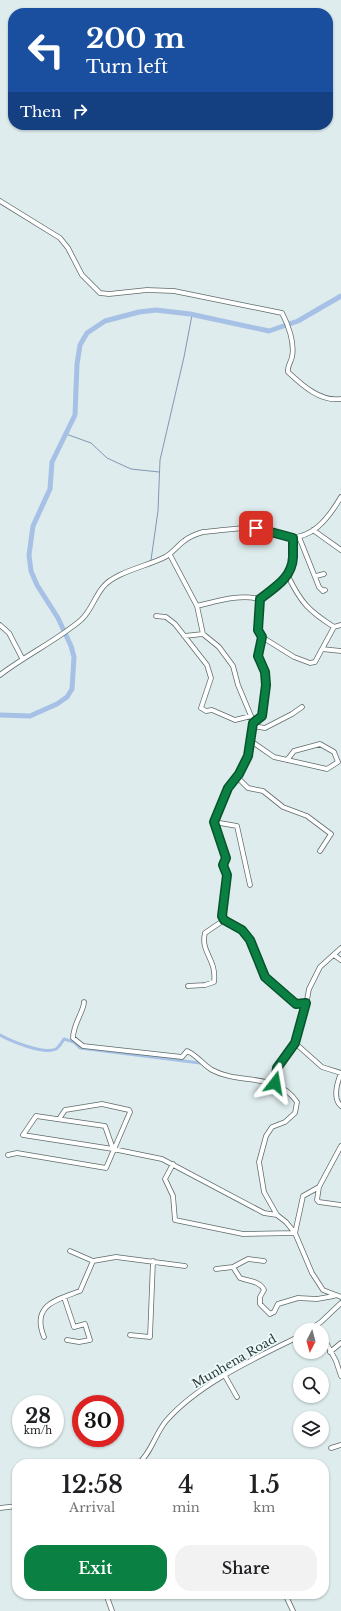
<!DOCTYPE html>
<style>
body{margin:0;font-family:"Libre Baskerville",serif;background:#f2f2f2;color:#202124;height:100vh;display:flex;flex-direction:column;font-size:15px;white-space:nowrap}
*{box-sizing:border-box;margin:0}
p{font-size:13px;color:#757577}
.icon{flex:none;width:22px;height:22px;fill:none;stroke:currentColor;stroke-width:2;stroke-linecap:round;stroke-linejoin:round}
.map{position:relative;flex:1;overflow:hidden}
.drawer{position:absolute;left:12px;top:1459px;width:317px;height:140px;display:flex;flex-direction:column;background:#fff;border-radius:16px;box-shadow:0 1px 3px #0004}
.drawer>*{flex:none}
.banner{position:absolute;left:8px;top:8px;width:325px;height:122px;border-radius:16px;box-shadow:0 1px 3px #0004;background:#1a4fa0;color:#fff;overflow:hidden}
.needle{width:26px;rotate:186deg}
.controls{position:absolute;left:293px;top:1323px;display:grid;gap:8px}
.controls a{display:grid;place-items:center;width:36px;height:36px;border-radius:50%;background:#fff;box-shadow:0 1px 3px #0004;font-size:20px}
.speed{position:absolute;left:12px;top:1395px;display:flex;gap:8px;font-size:20px;font-weight:700;text-align:center}
.speed>*{display:grid;place-content:center;width:52px;height:52px;border-radius:50%;background:#fff;box-shadow:0 1px 3px #0004;line-height:1}
.speed small{font-size:10px;font-weight:400}
.speed .limit{border:6px solid #d22;background:#fff;color:#111}
.pin{position:absolute;display:grid;place-items:center;width:34px;height:34px;color:#fff;margin:-17px;border-radius:8px;box-shadow:0 2px 6px #0006}
.me{position:absolute;width:44px;margin:-22px;rotate:14deg;stroke-linejoin:round;filter:drop-shadow(0 0 3px #0008)}
.turn{display:flex;align-items:center;gap:14px;height:84px;padding:0 12px;font-size:18px}
.turn .icon{width:52px;height:52px;stroke-width:2.5}
.turn b{display:block;font-size:28px;line-height:34px}
.then{display:flex;align-items:center;height:38px;padding:0 12px;background:#0003;gap:8px;font-size:15px}
.eta{display:flex;justify-content:space-evenly;align-items:center;height:68px;text-align:center}
.eta b{font-size:24px;font-weight:600;line-height:28px}
.cta{display:flex;gap:8px;margin-top:auto;padding:8px 12px}
.cta a{flex:1;height:46px;border-radius:16px;background:#0b8043;color:#fff;font-size:16px;font-weight:600;line-height:46px;text-align:center}
.cta a+a{background:#f2f2f2;color:#202124}
.map>svg:first-child{display:block}
</style>
<div class="map">
<svg width="341" height="1611" viewBox="0 0 341 1611">
<rect width="100%" height="100%" fill="#deeced"/>
<g fill="none" stroke-linecap="round" stroke-linejoin="round">
<!-- stream -->
<path stroke="#8398b1" stroke-width="1" d="M66,434l25,9 16,15 24,11 28,3
M151,560l7,-49 2,-51 24,-103 8,-42"/>
<!-- canal -->
<path stroke="#a6c1e5" stroke-width="3" d="M0,1035c11,6 44,20 56,14 3,-2 6,-7 8,-10l10,3 6,6 120,15"/>
<!-- river -->
<path stroke="#a6c1e5" stroke-width="5" d="M0,715l30,1 27,-12 10,-7 5,-8 2,-32 -3,-11 -13,-28 -21,-33 -6,-14 -2,-16 4,-29 17,-37 2,-27 23,-47 2,-51 3,-19 7,-12 18,-12 34,-9 17,-2 34,4 79,17 29,-10 43,-25"/>
<defs>
<path id="minor" d="M0,201l60,37 8,10 14,27 18,18 9,1 38,-4 27,1 108,22c6,11 13,30 10,44 -1,5 -5,9 -4,15 14,13 32,30 53,27
M313,530l28,20
M299,537l20,50 4,4 2,-1
M170,555l27,51 6,28
M288,576c13,27 21,35 46,51l-19,35 -5,1 -16,-6 -32,-20 -4,-7 2,-31 28,-23 3,-6 2,-14v-18
M316,576l8,-2
M197,606c21,-5 42,-12 63,-7
M156,616l10,1 9,7 32,41 4,13 -10,30 5,3 6,-1 23,10 16,-4 2,7 -4,33 -10,18 -12,14 -13,34 12,36 -3,7 4,10 -5,41 2,4 18,10 9,10 14,37 31,27 10,-1
M0,625l9,8 13,25
M334,627l7,-2
M184,636l19,-2 16,13 14,19 5,19 13,31
M322,649l19,2
M0,675c26,-20 56,-34 81,-55 10,-9 13,-22 22,-33 12,-15 45,-21 62,-30 8,-4 12,-11 19,-16 5,-4 12,-7 19,-9 17,-1 35,-5 52,-4 9,1 18,6 27,8 28,7 46,-17 59,-39
M253,723l9,-7 4,-31 -1,-13 -7,-16 4,-19
M252,726l13,2 27,-14 10,-7
M251,741l23,16 53,12 11,-7 -4,-10 -14,-8 -26,7 -7,9
M239,774l1,6 8,8 15,3 20,16 24,9 24,18 -11,17
M214,822l23,4 13,59
M334,955l7,5
M188,986l17,-1 9,-3c3,-23 -14,-30 -9,-49l19,-13
M84,1002c0,9 -11,22 -11,36l10,8 99,11 5,-6c10,4 16,14 25,19 28,15 65,2 85,32l-2,11 -10,9 -13,5 -6,9 -7,26 5,30 13,23 9,7 9,11 17,40 11,17 18,7
M295,1043l27,24 19,6
M341,1073c-4,10 -9,25 0,33
M275,1083l2,-15 18,-25 9,-27 5,-27 11,-22 21,-19
M113,1149l-8,-23 -69,-10 -13,19 90,14 49,10 102,54 13,2
M8,1155l9,-2 89,15 24,-56 -1,-2 -27,-6 -37,6 -6,9
M173,1164l-8,15 8,17 2,24 68,14 52,-1 8,-37 16,-9 22,-41
M319,1187l-2,13 2,2 22,3
M70,1251l23,10 23,-4 69,9
M233,1267l15,-8 16,2
M216,1269l17,-2 7,11c8,3 20,3 24,12l-4,7v7l10,10 4,-2 4,-8 20,-6 19,1 17,-3
M64,1297l10,30 11,-3 5,16 -11,2 -12,-2
M317,1325l2,5
M309,1330l12,-8 20,-19
M130,1335l20,2 3,-76
M322,1335l14,26 5,15
M44,1337c-13,-32 12,-37 36,-46l13,-30
M330,1352l11,-9
M225,1376l12,21
M331,1448l10,-3
M138,1464c14,-12 17,-30 28,-43 33,-38 90,-63 134,-85
M0,1508l17,-2
M106,1594l6,17
M285,1594l8,17"/>
</defs>
<!-- minor casing -->
<use href="#minor" stroke="#5f6c6c" stroke-width="5.5"/>
<!-- minor -->
<use href="#minor" stroke="#fff" stroke-width="4"/>
</g>
<g fill="none" stroke-linecap="round" stroke-linejoin="round">
<defs>
<path id="route" d="M256,528l37,10c0,6 0,13 0,19 -1,21 -18,30 -33,42l-2,31 4,7 -4,19 7,16 1,13 -4,31 -9,7 -5,33 -9,18 -11,14 -14,34 12,36 -3,7 4,10 -5,41 2,4 18,10 8,10 15,37 31,27 10,-1 -11,40 -18,25 -2,15"/>
</defs>
<!-- route casing -->
<use href="#route" stroke="#07532c" stroke-width="10"/>
<!-- route -->
<use href="#route" stroke="#0b8043" stroke-width="7"/>
</g>
<g text-anchor="middle" dominant-baseline="central" stroke-width="3.5" stroke-linejoin="round" paint-order="stroke">
<!-- street labels -->
<g font-size="12" fill="#323838" stroke="#ebfafb">
<text transform="translate(234 1361) rotate(-30)">Munhena Road</text>
</g>
</g>
</svg>
<div class="controls">
<a><svg class="needle" viewBox="-14 -14 28 28"><path d="M0-13l5 13h-10z" fill="#e53935"/><path d="M0 13l5-13h-10z" fill="#757577"/></svg></a>
<a><svg class="icon" aria-label="search" viewBox="0 0 24 24"><circle cx="10" cy="10" r="6"/><path d="M15 15l6 6"/></svg></a>
<a><svg class="icon" aria-label="layers" viewBox="0 0 24 24"><path d="M12 4l9 5-9 5-9-5zM3 14l9 5 9-5"/></svg></a>
</div>
<div class="speed"><div>28<small>km/h</small></div><div class="limit">30</div></div>
<div class="pin" style="left:256px;top:528px;background:#d93025"><svg class="icon" aria-label="arrive" viewBox="0 0 24 24"><path d="M6 21V4h12l-3 4 3 4H6"/></svg></div>
<svg class="me" style="left:275px;top:1083px" viewBox="-20 -20 40 40"><path d="M0-17L14 15 0 8-14 15z" fill="#0b8043" stroke="#fff" stroke-width="4"/></svg>
<div class="banner">
<div class="turn"><svg class="icon" aria-label="left" viewBox="0 0 24 24"><path d="M17 20v-9H6M10 6l-5 5 5 5"/></svg><div><b>200 m</b>Turn left</div></div>
<div class="then">Then<svg class="icon" aria-label="right" viewBox="0 0 24 24"><path d="M7 20v-9h11M14 6l5 5-5 5"/></svg></div>
</div>
<section class="drawer">
<div class="eta">
<div><b>12:58</b><p>Arrival</p></div>
<div><b>4</b><p>min</p></div>
<div><b>1.5</b><p>km</p></div>
</div>
<div class="cta"><a>Exit</a><a>Share</a></div>
</section>
</div>
